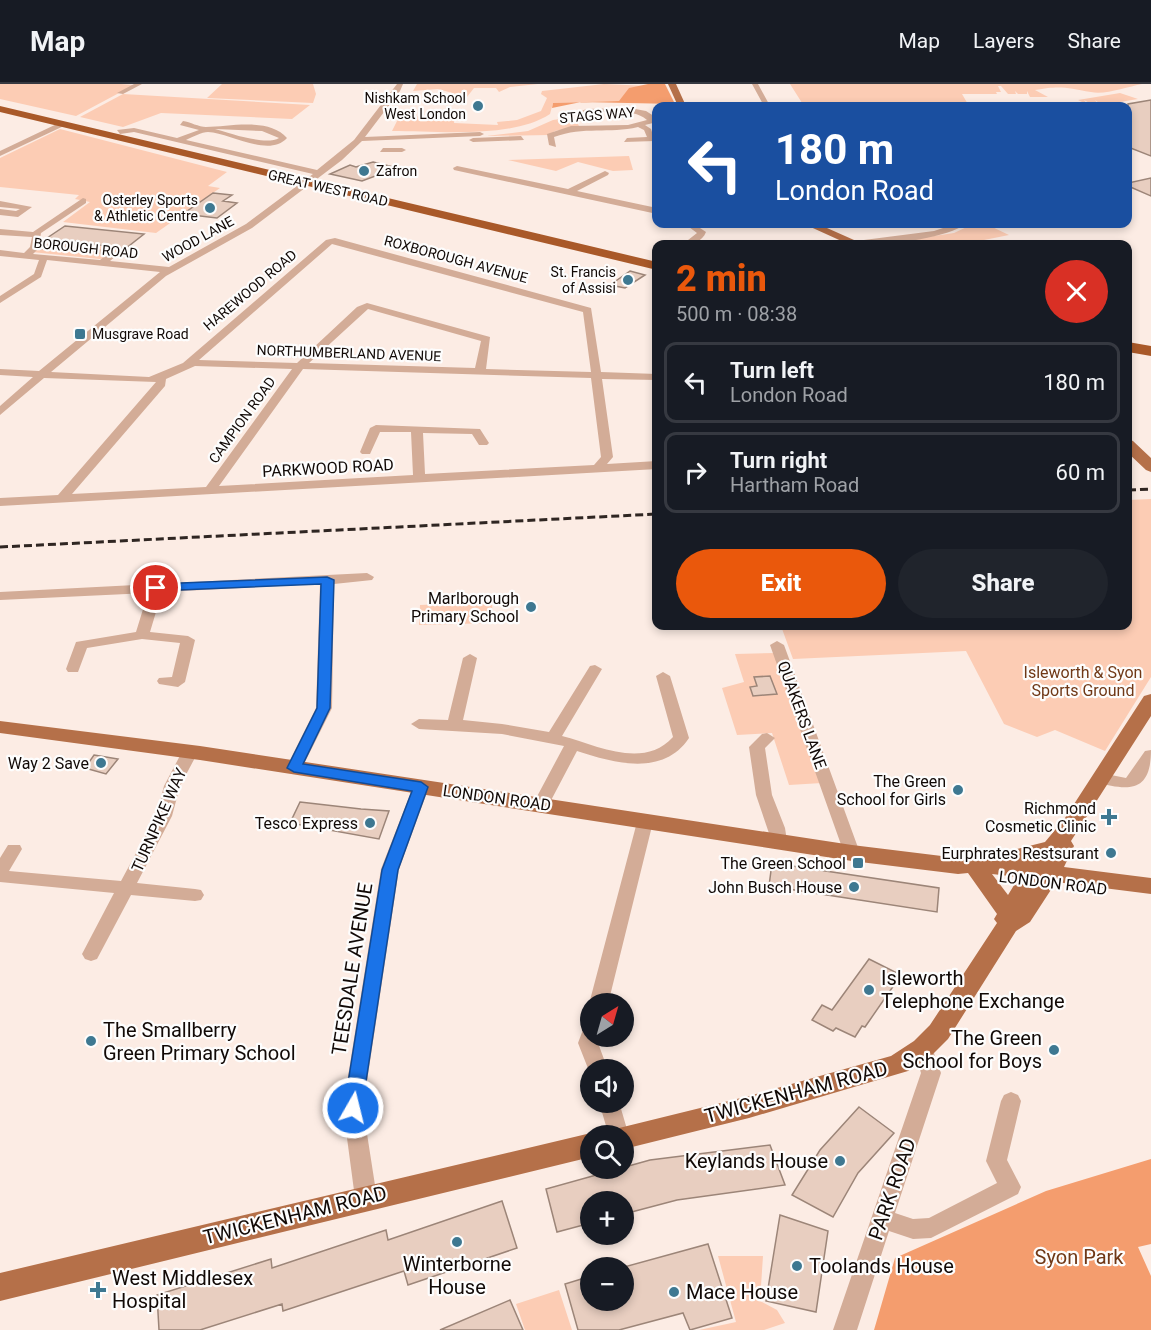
<!DOCTYPE html>
<meta charset="utf-8">
<style>
body{margin:0;font-family:Roboto,sans-serif;background:#20242c;color:#f1f3f6;height:100vh;display:flex;flex-direction:column;font-size:22px;white-space:nowrap}
*{box-sizing:border-box;margin:0}
p{font-size:20px;color:#9ea1a6}
.icon{flex:none;width:33px;height:33px;fill:none;stroke:currentColor;stroke-width:2;stroke-linecap:round;stroke-linejoin:round}
.map{position:relative;flex:1;overflow:hidden}
.side{position:absolute;left:652px;top:156px;width:480px;height:390px;display:flex;flex-direction:column;background:#171b24;border-radius:12px;box-shadow:0 3px 9px #0003}
.side>*{flex:none}
.hud{position:absolute;left:652px;top:18px;width:480px;height:126px;border-radius:12px;box-shadow:0 3px 9px #0003;background:#1a4fa0;color:#fff;overflow:hidden}
.needle{width:39px;rotate:37deg}
.buttons{position:absolute;left:580px;top:909px;display:grid;gap:12px}
.buttons a{display:grid;place-items:center;width:54px;height:54px;border-radius:50%;background:#171b24;box-shadow:0 3px 9px #0003;font-size:30px}
.pin{position:absolute;display:grid;place-items:center;width:51px;height:51px;color:#fff;margin:-26px;border:3px solid #fff;border-radius:50%;box-shadow:0 2px 6px #0007}
.me{position:absolute;width:66px;margin:-33px;rotate:8deg;stroke-linejoin:round;filter:drop-shadow(0 0 4px #0008)}
.turn{display:flex;align-items:center;gap:21px;height:126px;padding:0 24px;font-size:27px}
.turn .icon{width:78px;height:78px;stroke-width:2.5}
.turn b{display:block;font-size:42px;line-height:51px}
.round{display:grid;place-items:center;flex:none;width:63px;height:63px;border-radius:32px;background:#20242c}
.head{display:flex;align-items:center;justify-content:space-between;height:102px;padding:0 24px}
h1{font-size:36px;font-weight:800;line-height:45px;color:#ea580c}
.button{display:flex;gap:12px;margin-top:auto;padding:12px 24px}
.button a{flex:1;height:69px;border-radius:36px;background:#ea580c;color:#fff;font-size:24px;font-weight:800;line-height:69px;text-align:center}
.button a+a{background:#20242c;color:#f1f3f6}
ul{padding:0;list-style:none}
li{display:flex;align-items:center;gap:18px;height:81px;margin:0 12px 9px;padding:0 12px;border:3px solid #363941;border-radius:12px}
li div{flex:1}
li b{display:block;font-size:22px}
li em{font-style:normal}
header{display:flex;align-items:center;gap:36px;box-sizing:border-box;height:84px;padding:0 30px;background:#171b24;border-bottom:2px solid #363941}
header strong{font-size:28px}
nav{display:flex;gap:33px;margin-inline-start:auto;font-size:21px}
.map>svg:first-child{display:block}
</style>
<header>
<strong>Map</strong>
<nav><a>Map</a><a>Layers</a><a>Share</a></nav>
</header>
<div class="map">
<svg width="1151" height="1246" viewBox="0 0 1151 1246">
<rect width="100%" height="100%" fill="#fcece4"/>
<!-- green -->
<path fill="#fcccb4" d="M0,0h121l13,1 -58,31 -76,-17z
M222,0h91l3,10 -3,9 -106,-5z
M417,0h121l-28,3 -11,5 -3,-4h-22l-7,9 -29,-8 -25,2z
M604,0l45,2 -30,15 -66,2 -3,11c-38,25 -112,17 -158,17l7,-14 50,-1 6,1 -1,6 44,2 -1,-3 20,-2 24,-9 6,-13 -6,-4 1,-3z
M790,0h352c-15,3 -37,11 -51,8 -24,-4 -30,-7 -56,-2l13,7h-18l-3,-6v3h-9l-3,-3 1,3h-8l-7,-8h-3l3,6h-5l1,2h-35l7,12h-165z
M1120,9l18,6 -36,6 -7,-5 3,4 -3,2 -11,-6 4,5 -10,-5z
M123,10l187,11 -18,14 -131,-6 -38,14 -43,-10z
M574,33l5,9 -24,5 -6,4 -63,1 42,-5 25,-11z
M60,45l167,43 -19,14 12,2 -64,45 -93,-11 27,-20 -15,-3 4,-4 -79,-8v-29z
M629,72l4,14 -20,1 -35,-9 -22,9 -48,-11z
M973,140l15,1 21,10 -45,9h-84l74,-11z
M55,157l70,7 -16,12 -77,-8z
M1151,415v178l-46,74 -50,-21 -18,7 -33,-13 -38,-73 -173,8 -12,-33h347v-126z
M492,518l1,21 -74,2 1,-20z
M775,569l47,130 -33,2 -17,-52 -35,2 -15,-47 22,-6 -9,-28z
M718,1172h45l-3,45 17,9 8,13 -21,7h-65l37,-8z
M559,1206l13,40h-47l-9,-26z"/>
<!-- forest -->
<path fill="#f49d6e" d="M648,0h17l10,20 -94,-2 -29,6 1,-5 66,-2 10,-13z
M1151,1075v85l-13,3 13,29v54h-277l21,-72 151,-67z"/>
<!-- building -->
<path fill="#e8cec0" stroke="#9c8578" stroke-width="1.5" d="M1151,16v56l-23,-9v-43z
M373,78l24,6 -35,13 -32,-7 20,-9 6,2z
M1151,94v18l-23,-10v-3z
M213,109l19,2 -9,6 14,2 -20,15 -34,-4z
M65,142l79,8 -19,15 -51,-8 -30,-1z
M630,187l15,4 -20,13 -15,-3z
M770,592l7,18 -24,2 -3,-9 7,-1 -3,-9z
M94,671l24,4 -12,15 -21,-6z
M300,718l61,7 28,2 -10,28 -89,-16z
M772,779l167,25 -2,24 -168,-26z
M869,875l32,16 -36,52 -3,-1 -7,11 -19,-9 -3,3 -21,-11 10,-15 10,5z
M859,1023l35,26 -36,40 -25,44 -41,-22 28,-45z
M770,1061l15,40 -108,15 -53,14v-12h-33v21l-34,9 -11,-43 104,-29z
M502,1117l15,47 -109,37 -4,-14 -121,40 -1,-7 -82,26h-41l-2,-35 114,-36 1,9 114,-38 2,10z
M780,1131l48,16 -12,81 -50,-11z
M708,1160l24,74 -42,12 -7,-17 -64,17h-41l-13,-46 26,-8v24h33v-33z
M510,1216l13,30h-83z"/>
<g fill="none" stroke-linecap="round" stroke-linejoin="round">
<!-- minor -->
<path fill="#d3ac97" fill-rule="evenodd" d="M134,0h8l-19,10 -6,-1z
M397,0h6l-3,7 -35,46 115,-5 4,2 -4,2 -118,5 -20,19 -90,68 -86,48 -115,96 98,5 34,-14 143,-123 9,-2 256,70 10,64 56,2v6l-55,-1 11,78 -6,7 50,-3v8l-657,37v-8l58,-3 98,-113 -112,-4 -44,37v-9l33,-29 -33,-2v-6l39,2 121,-99 -113,-12 -6,17 -41,26v-7l34,-22 5,-14 -39,-4v-6l24,3 6,-6 2,-10 -32,-2v-6l33,3 50,-34 3,1v4l-45,30 -2,11 34,-1 42,10 2,2 -7,6 59,6 77,-43 67,-50 -179,-42 -14,2 -3,-4 17,-2 43,10 22,-8 -19,-5 3,-4c7,1 16,6 23,6 24,0 62,-10 81,11 -18,20 -57,-5 -79,-6 -6,0 -16,5 -22,8l131,30 37,-30zM215,45l47,2 17,7c-13,8 -50,-5 -64,-9zM332,160l251,68 8,60 -105,-3 4,-32 -123,-34 -10,4 -60,56 -98,-3zM64,164l19,1 22,7 -5,4 -67,-6 4,-4zM368,225l113,32 -6,27 -166,-5zM195,282l97,3 -86,118 -134,7 93,-108 1,-7zM303,285l288,9 10,79 -7,8 -169,9 -2,-41 49,1 7,11h8l2,-2 -9,-14 -104,-4 -6,3 -10,24 2,2h8l10,-22h31l2,43 -194,11z
M752,0h6l12,22h-6z
M630,24l16,3 11,7v4l-12,3 6,4 4,12 -31,1 3,-4 20,-1 -3,-7 -6,-3c-29,7 -54,-1 -84,10l2,10 -7,-2 -2,-11 24,-8 57,-1 19,-5c-16,-13 -41,-7 -61,-7l-4,-2 4,-2z
M61,38l7,2 -68,32v-5z
M521,52l3,4 -51,2 -4,-2 4,-2z
M383,64h19l4,2 -4,2h-22z
M457,82l111,23 37,-18 4,2 -1,2 -31,16 80,17v6l-203,-44 -1,-2z
M0,117l32,6 -14,10 -18,-2v-6l16,2 4,-2 -20,-2z
M685,140h9l12,8c-4,10 -13,12 -23,12l14,-11z
M955,140h11c-21,15 -88,23 -114,20l4,-3 78,-10z
M367,489l7,4 -2,3 -38,4 -2,124 -30,60 -8,5 -8,-5 30,-60 4,-124 -158,8 -12,40 38,4 7,4 -10,42 -7,5 -19,-3 -2,-3 2,-3 13,-1 8,-34 -38,-4 -55,9 -9,24h-10l-2,-3 10,-27 60,-10 12,-39 -148,7v-8z
M777,557l7,4 76,208 -2,4h-12l-2,-4 -74,-208z
M470,570l7,4 -14,62 39,4 47,8 41,-66 5,-1 7,4 -40,67c35,9 81,34 111,1l-17,-61 7,-4 7,4 19,62c-26,39 -75,25 -112,13l-30,57h-12l-2,-4 31,-58 -62,-12 -83,-5 -8,-5 8,-5 29,1 15,-62z
M767,649l8,5 -10,10 7,47 13,33 2,13 -2,4h-12l-17,-50 -7,-48 13,-13z
M190,663l8,5 -18,34 -8,30 -35,67 58,6 6,1 3,5 -3,5 -6,1 -64,-6 -34,64 -6,2 -6,-2 -3,-5 32,-61 -114,-11v-24l8,-13h12l2,4 -13,22 112,10 35,-65 8,-30 20,-38z
M1151,666c0,43 -22,41 -56,32l-2,-4 8,-5 25,5 19,-27z
M421,698l8,5 -30,82 -36,239 14,90 -3,7 -8,3 -8,-3 -3,-7 -12,-90 38,-239 32,-82z
M645,732l6,2 2,4 -45,182h-17v5l-2,-5 48,-182 2,-4z
M591,940v12h8l-1,7 10,27h-17v6l-13,-33 6,-16z
M923,956l7,2 11,31 -46,140 18,6 16,-1 68,-35 -11,-22 15,-60 3,-6 7,-3 7,3 3,6 -14,59 14,27 -3,7 -87,44 -18,1 -24,-8 -32,99h-24l88,-257 -8,-25 3,-6z
M599,1018h20l10,34 -3,6 -2,1v-7h-15z"/>
<!-- major -->
<path fill="#b57049" fill-rule="evenodd" d="M668,0h8l10,22h-8z
M804,140h14l45,20h-15z
M1128,355l5,2 18,17v14l-5,-2 -18,-17z
M1151,610v22l-80,125 3,5 -10,21 87,11v16l-95,-12 -26,40 -14,9 -68,108 -16,16 -24,16 -159,47 -125,31v-13h-13l4,-7 134,-33 142,-40 23,-15 16,-16 67,-102 -3,-4 3,-5 -29,-41 -10,1 -106,-13 -652,-101 -200,-27v-12l200,25 652,99 106,13 26,-1 61,-15 20,-24 79,-122zM992,790l27,3 -11,18z
M591,1049l6,3h-6v21l-591,144v-28z"/>
<!-- highway -->
<path fill="#a95929" fill-rule="evenodd" d="M0,22l657,156v8l-657,-158z
M1128,258l23,4v10l-23,-4z"/>
<!-- rail -->
<path stroke="#2f2622" stroke-width="3" stroke-dasharray="8 4" stroke-linecap="butt" d="M1128,406l23,-1
M0,463l657,-33"/>
</g>
<!-- route -->
<path fill="#1a73e8" stroke="#114b97" stroke-width="1.5" d="M327,493l7,3 -4,128 -27,56 118,18 7,5 -30,83 -36,238 -3,6 -6,2 -7,-2 -2,-6 38,-238 30,-79 -118,-19 -7,-4 30,-60 4,-124 -165,7 -6,-3 6,-4z"/>
<!-- markers -->
<g fill="#3e7891" stroke="#fdfdfd" stroke-width="2">
<circle cx="478" cy="22" r="6"/>
<circle cx="364" cy="87" r="6"/>
<circle cx="210" cy="124" r="6"/>
<circle cx="628" cy="196" r="6"/>
<rect x="74" y="244" width="12" height="12" rx="3"/>
<circle cx="531" cy="523" r="6"/>
<circle cx="101" cy="679" r="6"/>
<circle cx="958" cy="706" r="6"/>
<path d="M1106 724h6v6h6v6h-6v6h-6v-6h-6v-6h6z"/>
<circle cx="370" cy="739" r="6"/>
<circle cx="1111" cy="769" r="6"/>
<rect x="852" y="773" width="12" height="12" rx="3"/>
<circle cx="854" cy="803" r="6"/>
<circle cx="869" cy="906" r="6"/>
<circle cx="91" cy="957" r="6"/>
<circle cx="1054" cy="966" r="6"/>
<circle cx="840" cy="1077" r="6"/>
<circle cx="457" cy="1158" r="6"/>
<circle cx="797" cy="1182" r="6"/>
<path d="M95 1197h6v6h6v6h-6v6h-6v-6h-6v-6h6z"/>
<circle cx="674" cy="1208" r="6"/>
</g>
<g text-anchor="middle" dominant-baseline="central" stroke-width="4.5" stroke-linejoin="round" paint-order="stroke">
<!-- far-poi labels -->
<g font-size="14" fill="#110906" stroke="#fdfdfd" text-anchor="end">
<text x="466" y="14">Nishkam School<tspan x="466" dy="16">West London</tspan></text>
<text x="376" y="87" text-anchor="start">Zafron</text>
<text x="198" y="116">Osterley Sports<tspan x="198" dy="16">&amp; Athletic Centre</tspan></text>
<text x="616" y="188">St. Francis<tspan x="616" dy="16">of Assisi</tspan></text>
<text x="92" y="250" text-anchor="start">Musgrave Road</text>
</g>
<!-- far-street labels -->
<g font-size="14" fill="#110906" stroke="#fdfdfd">
<text transform="translate(597 31) rotate(-5)">STAGS WAY</text>
<text transform="translate(328 104) rotate(13)">GREAT WEST ROAD</text>
<text transform="translate(198 155) rotate(-29)">WOOD LANE</text>
<text transform="translate(86 164) rotate(6)">BOROUGH ROAD</text>
<text transform="translate(456 175) rotate(15)">ROXBOROUGH AVENUE</text>
<text transform="translate(250 206) rotate(-40)">HAREWOOD ROAD</text>
<text transform="translate(349 269) rotate(2)">NORTHUMBERLAND AVENUE</text>
<text transform="translate(242 336) rotate(-54)">CAMPION ROAD</text>
</g>
<!-- street labels -->
<g font-size="16" fill="#110906" stroke="#fdfdfd">
<text transform="translate(328 384) rotate(-3)">PARKWOOD ROAD</text>
<text transform="translate(802 631) rotate(70)">QUAKERS LANE</text>
<text transform="translate(497 714) rotate(8)">LONDON ROAD</text>
<text transform="translate(159 736) rotate(-66)">TURNPIKE WAY</text>
<text transform="translate(1053 799) rotate(7)">LONDON ROAD</text>
</g>
<!-- poi labels -->
<g font-size="16" fill="#110906" stroke="#fdfdfd" text-anchor="end">
<text x="519" y="514">Marlborough<tspan x="519" dy="18">Primary School</tspan></text>
<text x="89" y="679">Way 2 Save</text>
<text x="946" y="697">The Green<tspan x="946" dy="18">School for Girls</tspan></text>
<text x="1096" y="724">Richmond<tspan x="1096" dy="18">Cosmetic Clinic</tspan></text>
<text x="358" y="739">Tesco Express</text>
<text x="1099" y="769">Eurphrates Restsurant</text>
<text x="846" y="779">The Green School</text>
<text x="842" y="803">John Busch House</text>
</g>
<!-- park labels -->
<g font-size="16" fill="#703816" stroke="#fdfdfd">
<text x="1083" y="588">Isleworth &amp; Syon<tspan x="1083" dy="18">Sports Ground</tspan></text>
</g>
<!-- near-street labels -->
<g font-size="20" fill="#110906" stroke="#fdfdfd">
<text transform="translate(352 885) rotate(-81)">TEESDALE AVENUE</text>
<text transform="translate(796 1008) rotate(-15)">TWICKENHAM ROAD</text>
<text transform="translate(892 1105) rotate(-71)">PARK ROAD</text>
<text transform="translate(295 1131) rotate(-14)">TWICKENHAM ROAD</text>
</g>
<!-- near-poi labels -->
<g font-size="20" fill="#110906" stroke="#fdfdfd" text-anchor="start">
<text x="881" y="894">Isleworth<tspan x="881" dy="23">Telephone Exchange</tspan></text>
<text x="103" y="946">The Smallberry<tspan x="103" dy="23">Green Primary School</tspan></text>
<text x="1042" y="954" text-anchor="end">The Green<tspan x="1042" dy="23">School for Boys</tspan></text>
<text x="828" y="1077" text-anchor="end">Keylands House</text>
<text x="457" y="1180" text-anchor="middle">Winterborne<tspan x="457" dy="23">House</tspan></text>
<text x="809" y="1182">Toolands House</text>
<text x="112" y="1194">West Middlesex<tspan x="112" dy="23">Hospital</tspan></text>
<text x="686" y="1208">Mace House</text>
</g>
<!-- near-park labels -->
<g font-size="20" fill="#703816" stroke="#fdfdfd">
<text x="1079" y="1173">Syon Park</text>
</g>
</g>
</svg>
<div class="buttons">
<a><svg class="needle" viewBox="-14 -14 28 28"><path d="M0-13l5 13h-10z" fill="#e53935"/><path d="M0 13l5-13h-10z" fill="#9ea1a6"/></svg></a>
<a><svg class="icon" aria-label="sound" viewBox="0 0 24 24"><path d="M4 9h4l5-4v14l-5-4H4zM17 9q2 3 0 6"/></svg></a>
<a><svg class="icon" aria-label="search" viewBox="0 0 24 24"><circle cx="10" cy="10" r="6"/><path d="M15 15l6 6"/></svg></a>
<a>+</a>
<a>−</a>
</div>
<div class="pin" style="left:156px;top:504px;background:#d93025"><svg class="icon" aria-label="arrive" viewBox="0 0 24 24"><path d="M6 21V4h12l-3 4 3 4H6"/></svg></div>
<svg class="me" style="left:353px;top:1024px" viewBox="-20 -20 40 40"><circle r="17" fill="#1a73e8" stroke="#fff" stroke-width="3"/><path d="M0-11L8 9 0 5-8 9z" fill="#fff"/></svg>
<div class="hud">
<div class="turn"><svg class="icon" aria-label="left" viewBox="0 0 24 24"><path d="M17 20v-9H6M10 6l-5 5 5 5"/></svg><div><b>180 m</b>London Road</div></div>
</div>
<section class="side">
<div class="head"><div><h1>2 min</h1><p>500 m · 08:38</p></div><a class="round" style="background:#d93025;color:#fff"><svg class="icon" aria-label="close" viewBox="0 0 24 24"><path d="M6 6l12 12M18 6L6 18"/></svg></a></div>
<ul>
<li><svg class="icon" aria-label="left" viewBox="0 0 24 24"><path d="M17 20v-9H6M10 6l-5 5 5 5"/></svg><div><b>Turn left</b><p>London Road</p></div><em>180 m</em></li>
<li><svg class="icon" aria-label="right" viewBox="0 0 24 24"><path d="M7 20v-9h11M14 6l5 5-5 5"/></svg><div><b>Turn right</b><p>Hartham Road</p></div><em>60 m</em></li>
</ul>
<div class="button"><a>Exit</a><a>Share</a></div>
</section>
</div>
